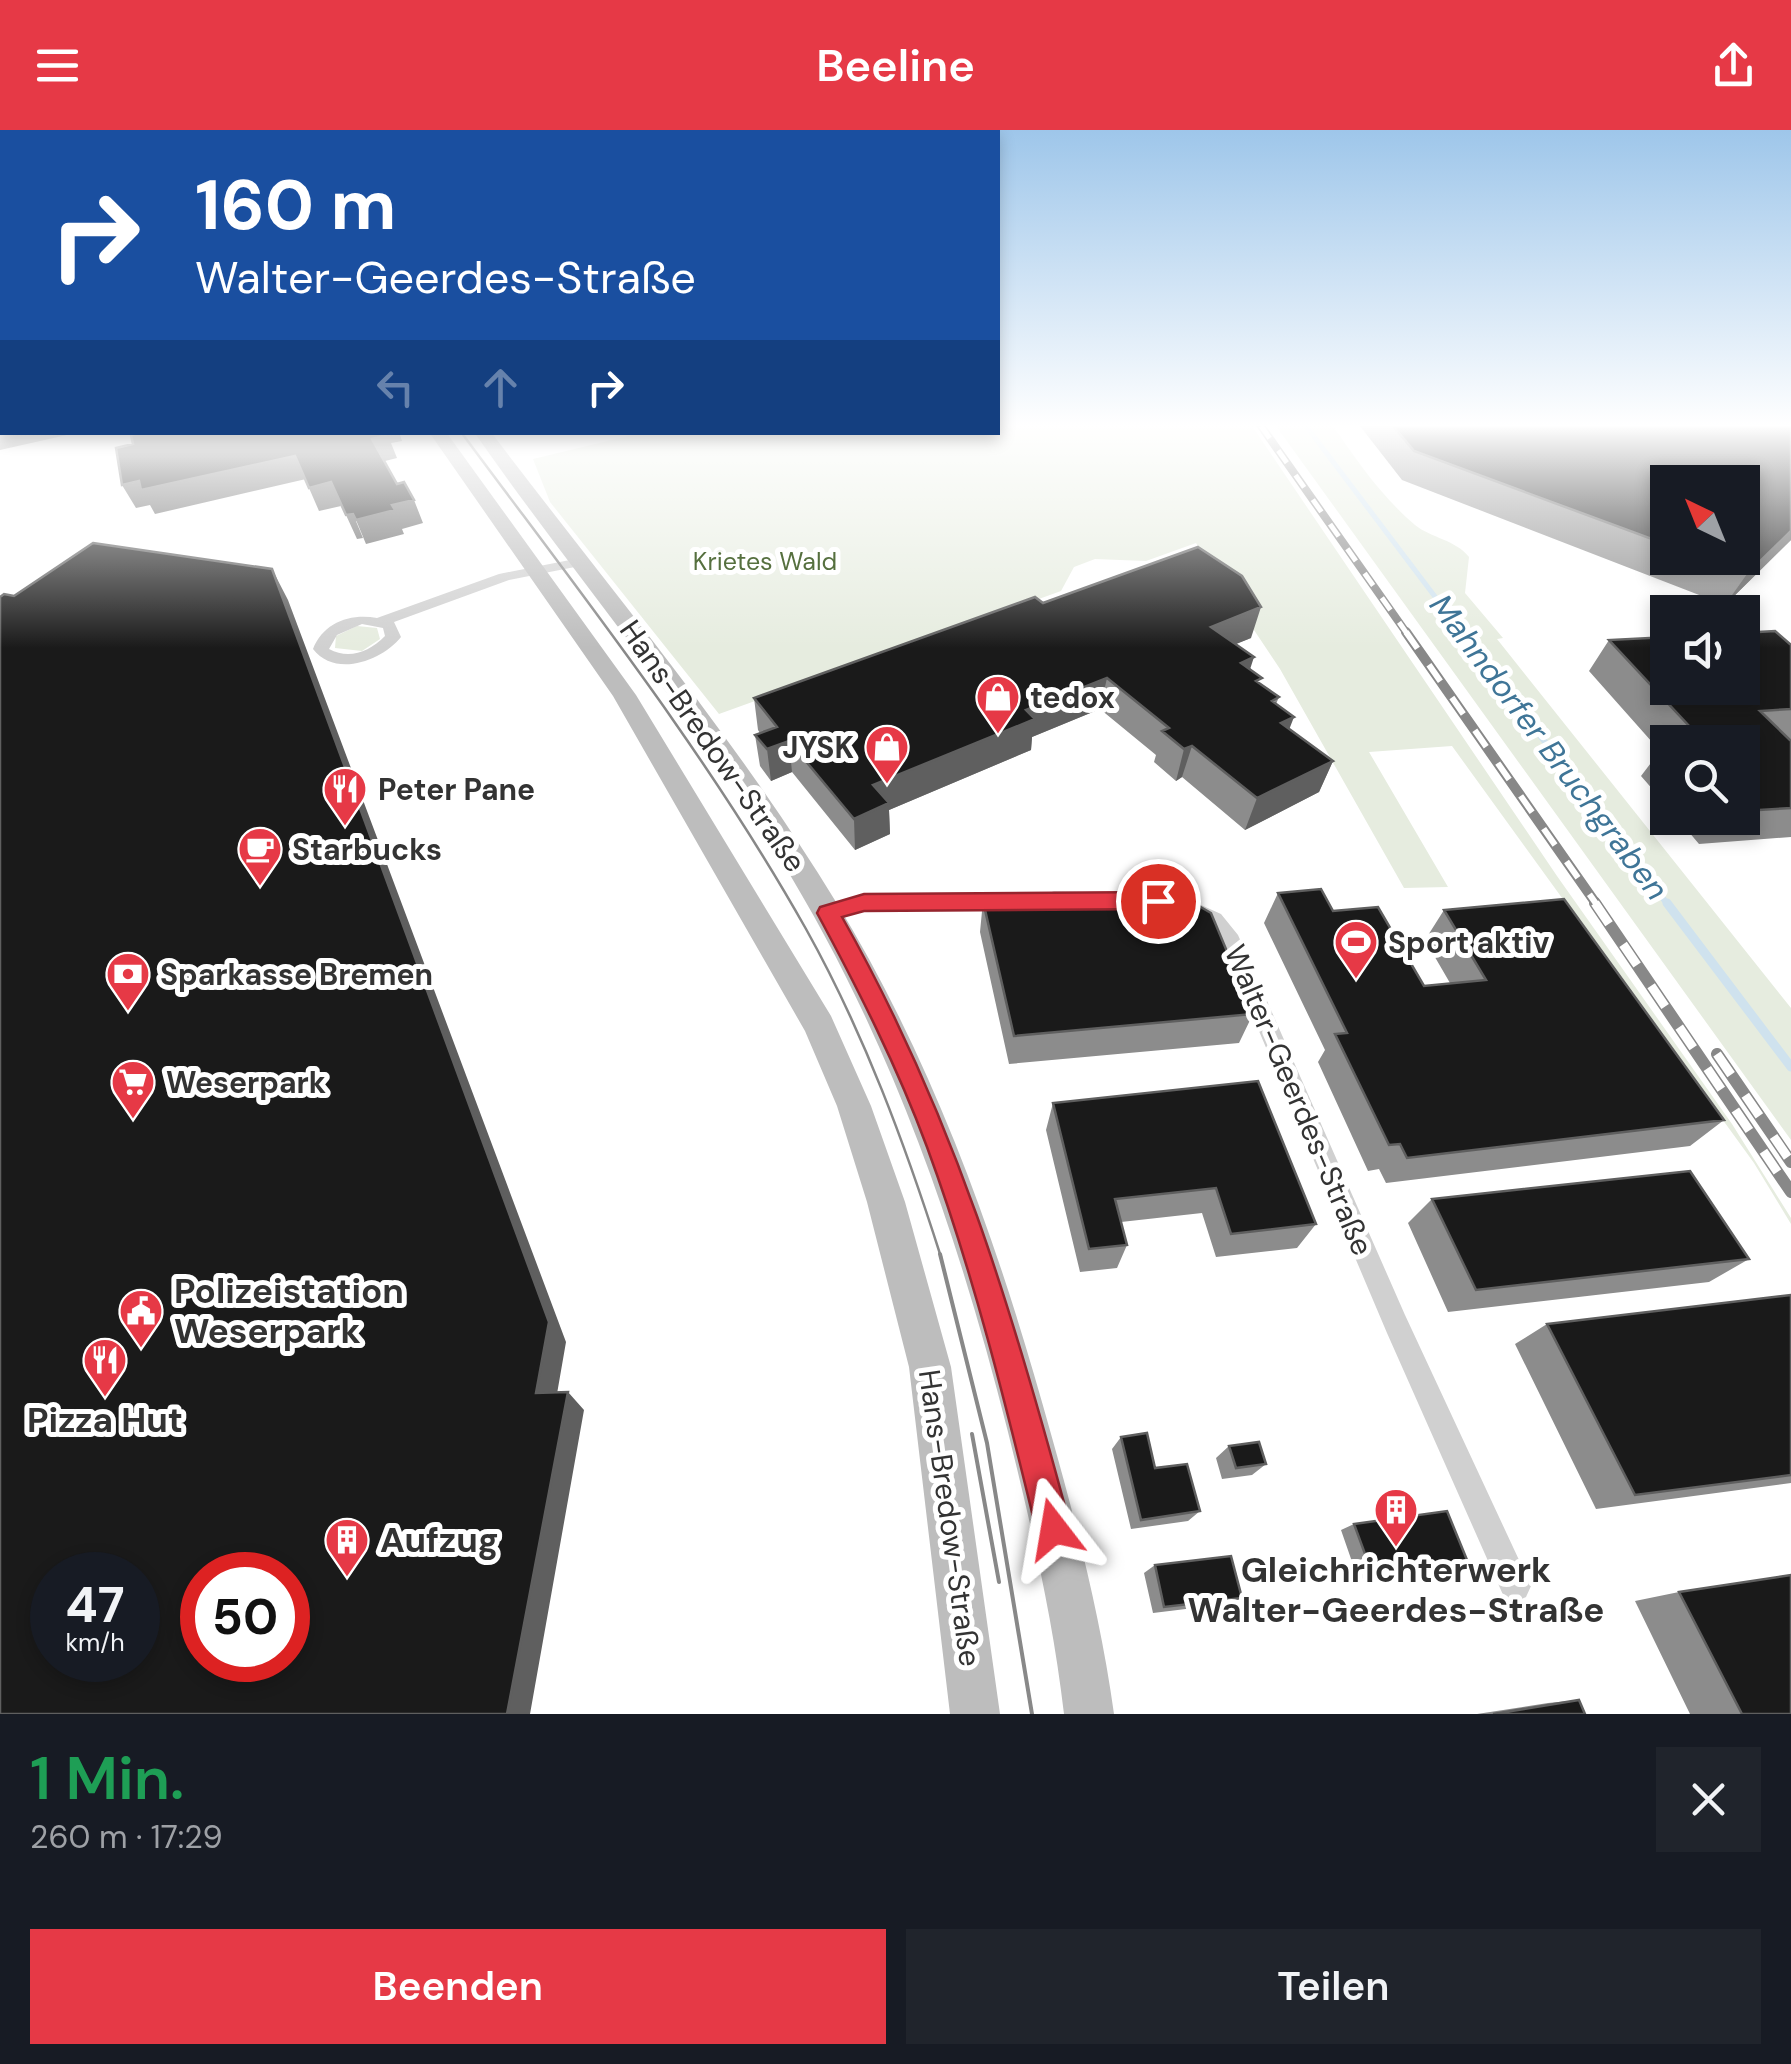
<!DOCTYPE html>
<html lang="de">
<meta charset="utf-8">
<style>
body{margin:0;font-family:"DM Sans",sans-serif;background:#20242c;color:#f1f3f6;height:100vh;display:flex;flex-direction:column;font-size:38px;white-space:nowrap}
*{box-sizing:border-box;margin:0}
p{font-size:32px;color:#9ea1a6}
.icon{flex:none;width:55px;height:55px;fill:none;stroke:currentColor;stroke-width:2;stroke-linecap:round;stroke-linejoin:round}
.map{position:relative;height:1584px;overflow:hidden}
.side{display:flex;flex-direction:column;background:#171b24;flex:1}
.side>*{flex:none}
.top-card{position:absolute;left:0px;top:0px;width:1000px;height:305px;box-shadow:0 5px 15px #0003;background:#1a4fa0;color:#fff;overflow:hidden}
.needle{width:65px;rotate:317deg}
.fabs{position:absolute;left:1650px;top:335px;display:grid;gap:20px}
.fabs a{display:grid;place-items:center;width:110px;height:110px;border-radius:0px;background:#171b24;box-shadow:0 5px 15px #0003;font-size:50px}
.speed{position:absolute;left:30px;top:1422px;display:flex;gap:20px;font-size:50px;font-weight:700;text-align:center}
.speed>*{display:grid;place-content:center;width:130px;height:130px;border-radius:50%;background:#171b24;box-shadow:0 5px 15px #0003;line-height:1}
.speed small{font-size:25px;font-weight:400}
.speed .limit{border:15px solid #d22;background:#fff;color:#111}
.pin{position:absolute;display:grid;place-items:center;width:85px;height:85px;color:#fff;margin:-42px;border:5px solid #fff;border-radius:50%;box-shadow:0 2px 10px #0007}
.me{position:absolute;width:110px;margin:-55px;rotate:346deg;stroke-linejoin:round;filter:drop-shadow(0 0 8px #0008)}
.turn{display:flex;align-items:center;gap:35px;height:210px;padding:0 30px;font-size:45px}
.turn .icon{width:130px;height:130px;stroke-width:2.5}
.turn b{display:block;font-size:70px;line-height:85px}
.lanes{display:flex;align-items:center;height:95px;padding:0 30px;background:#0003;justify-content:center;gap:50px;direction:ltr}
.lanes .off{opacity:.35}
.round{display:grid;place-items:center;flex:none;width:105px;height:105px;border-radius:0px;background:#20242c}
.headline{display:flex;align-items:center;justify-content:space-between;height:170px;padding:0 30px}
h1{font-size:60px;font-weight:600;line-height:75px;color:#1e9e55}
.cta{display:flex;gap:20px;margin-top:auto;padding:20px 30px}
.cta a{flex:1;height:115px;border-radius:0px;background:#e63946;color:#fff;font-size:40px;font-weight:600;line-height:115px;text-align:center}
.cta a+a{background:#20242c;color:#f1f3f6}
header{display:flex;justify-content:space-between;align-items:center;height:130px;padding:0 30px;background:#e63946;color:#fff;font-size:45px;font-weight:600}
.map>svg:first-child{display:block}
</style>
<header><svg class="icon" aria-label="menu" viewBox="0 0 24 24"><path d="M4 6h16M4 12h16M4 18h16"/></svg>Beeline<svg class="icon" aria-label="share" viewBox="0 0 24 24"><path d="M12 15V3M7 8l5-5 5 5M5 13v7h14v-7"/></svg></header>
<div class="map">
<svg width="1791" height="1584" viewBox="0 0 1791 1584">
<rect width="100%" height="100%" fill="#fff"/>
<!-- green -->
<path fill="#e6ecdf" d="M998,296h254l305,450 175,248 59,94v6l-37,-61 -302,-417 -83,6 79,135 -44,1 -124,-219 -84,-126 -50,18 -51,-2 -21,8 -13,24 -342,123 -169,-212 -17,-43 112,-27h353z
M1276,296h57c25,36 48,70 82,99 16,13 41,15 54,32l-4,36 38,45 -6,1 294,369v132z
M357,496l20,2 3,11 -18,12 -27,-3 1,-12z"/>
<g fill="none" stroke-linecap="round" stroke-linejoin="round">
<!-- stream-far2 -->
<path stroke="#cfe2ee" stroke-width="5" d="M1306,296l158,209"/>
<!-- stream-far1 -->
<path stroke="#cfe2ee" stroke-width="6" d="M1462,502l206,273"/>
<!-- stream -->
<path stroke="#cfe2ee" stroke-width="9" d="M1667,773l124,164"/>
<!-- street -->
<path fill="#d0d0d0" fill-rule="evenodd" d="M580,428l5,1v6l-76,15 -115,42 7,15c-19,24 -66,41 -88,12 10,-26 37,-36 64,-31l122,-44zM362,494l21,4 2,8c-16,16 -36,24 -56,13l8,-14z
M864,765h145l10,7 -10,7h-145l-36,12 -10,-8 3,-5z
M1192,771l29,13 17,21 167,380 121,260 5,11 -5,11 -11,5 -11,-5 -117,-264 -167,-394 -13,-15 -22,-11 -3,-5z"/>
<!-- secondary -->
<path fill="#bdbdbd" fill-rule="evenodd" d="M429,302h17l190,263 195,321 40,90 34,96 46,165 49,347h-50l-41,-347 -42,-165 -30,-96 -32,-75 -192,-335z
M474,302h17c117,155 244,304 345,470 100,164 164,347 215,532 26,92 50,185 63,280h-50c-11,-96 -33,-189 -56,-282 -51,-202 -119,-398 -229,-575 -92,-149 -205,-282 -305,-425z"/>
<!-- tram-far1 -->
<path stroke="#888" stroke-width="2.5" d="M461,302c120,162 246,321 345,497 58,104 99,215 135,328"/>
<!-- tram -->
<path stroke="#888" stroke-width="4" d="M940,1124l47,189 45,271
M972,1304l27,148"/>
<defs>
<path id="rail-far2" d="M1261,296l147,209"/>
<path id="rail-far1" d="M1406,502l191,273"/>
<path id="rail" d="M1595,773l196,289
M1717,924l74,108"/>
</defs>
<!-- rail-far2 casing -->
<use href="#rail-far2" stroke="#888" stroke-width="8"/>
<!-- rail-far1 casing -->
<use href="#rail-far1" stroke="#888" stroke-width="10"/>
<!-- rail casing -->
<use href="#rail" stroke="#888" stroke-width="12"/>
<!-- rail-far2 -->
<use href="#rail-far2" stroke="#fff" stroke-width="5" stroke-dasharray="15" stroke-linecap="butt"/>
<!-- rail-far1 -->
<use href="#rail-far1" stroke="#fff" stroke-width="6" stroke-dasharray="20" stroke-linecap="butt"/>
<!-- rail -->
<use href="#rail" stroke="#fff" stroke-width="9" stroke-dasharray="25" stroke-linecap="butt"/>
</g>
<!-- wall -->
<path fill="#8c8c8c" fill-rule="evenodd" d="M1360,296h431v114l-66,65 -323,-125zM1668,352l74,76h-74z
M1251,508l-16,6 25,40 19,13 -3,7 13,25 44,32 -14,31 -74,38 -63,-53 -6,4 -22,-19 2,-7 -56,-46 -68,28 -1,13 -142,60 1,24 -35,16 -63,-78 -21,9 -11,-15 -5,-31 5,-2 -2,-3 -4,-32z
M1609,510l182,5v94h-2l2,2v96l-92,7 -22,-26h65v-76h-74v65l-27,-31 19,-25 -71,-80z
M1278,763l55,18 91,75 26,-3 -25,-43 19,-30 280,210 -34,26 -304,37 -7,-14 -11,2 -50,-109 7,-12 -61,-127z
M983,771l270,113 -14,29 -230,21 -29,-132z
M1053,973l263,121 -19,24 -81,9 -14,-44 -81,9 6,23 -10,23 -37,4 -34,-142z
M1432,1069l317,60 -40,23 -261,30 -40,-89z
M1791,1165v188l-195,26 -81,-165 32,-20z
M1121,1307l34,31 45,43 -12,10 -57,8 -19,-80z
M1229,1316l37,18 -14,11 -30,4 -6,-21z
M1354,1394l113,36 -16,6 -93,13 -17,-49z
M1155,1435l87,33 -15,6 -74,9 -9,-40z
M1679,1462l112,122h-101l-55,-113z
M1579,1570l6,14h-108l71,-11z"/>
<!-- shaded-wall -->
<path fill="#5f5f5f" d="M0,296h2v6h78l-80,18z
M385,302h14l3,9 -11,2 6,15 -16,4 -9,-23z
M295,326l11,23 -151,35 -5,-9 -14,3 -14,-23z
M331,352l10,24 -22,5 -10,-23z
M414,370l9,23 -21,6 2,5 -38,10 -10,-24 36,-15z
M353,384l10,24 -6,1 -11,-24z
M1791,401v9l-66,65 22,-31z
M272,439l16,31 278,742 -12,69 -18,-18z
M1261,477l-10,31 -49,20 9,-31z
M1254,527l-10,31 -3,-25z
M1107,548l-7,31 -68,28 -1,13 -142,60 1,24 -35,16 -1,-31 19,-34 153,-75z
M1294,587l-12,31 -1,-25z
M789,611l3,31 -21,9 -4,-32z
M1192,616l-10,31 -6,4 8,-32z
M1333,631l-14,31 -74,38 12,-32z
M568,1262l16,18 -54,304h-23z"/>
<!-- building -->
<path fill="#1a1a1a" stroke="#5f5f5f" stroke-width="2.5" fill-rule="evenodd" d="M1393,296h398v105l-44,43 -45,-16h40v-76h-74v63l-254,-94z
M139,302h248l1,3 -16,4 25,45 7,-2 10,18 -22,5 3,5 -39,10 -3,-6 -7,1 -15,-33 -22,6 -14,-32 -154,34 -2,-9 -17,4 -6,-37 17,-4 -2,-9z
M93,413l179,26 277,753 -13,71 32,-1 -61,322h-507v-1117l4,-3 10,2zM52,1445h86v85h-86zM202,1445h86v85h-86z
M1198,417l44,29 19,31 -50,20 43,30 -13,6 21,15 -6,3 23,16 -7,4 22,16 -13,6 52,38 -76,37 -65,-52 -8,3 -22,-18 7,-3 -62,-50 -81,32 9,9 -162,66 16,18 -35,16 -65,-78 -22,8 -12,-14 22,-8 -23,-29 281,-101 8,6z
M1775,501l16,14v64l-31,2 31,30v67l-49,3v-69h-45h7l-95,-102 59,-3v51h74v-55z
M1321,759l12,22 45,-4 46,79 62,-6 -42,-70 120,-11 160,221 -317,38 -7,-14 -11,1 -54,-111 12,-1 -69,-140z
M1054,763l124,1 33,19 42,101 -239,22 -31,-135z
M1258,951l58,143 -85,10 -15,-46 -101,11 12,46 -38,4 -36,-146z
M1690,1041l59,88 -273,31 -44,-91z
M1791,1165v180l-156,20 -88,-171z
M1147,1303l8,35 32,-4 13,47 -59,9 -20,-83z
M1259,1312l7,22 -30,4 -7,-22z
M1447,1381l20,49 -95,13 -18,-49z
M1231,1426l11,42 -78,9 -9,-42z
M1791,1445v139h-49l-63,-122z
M1579,1570l6,14h-92z"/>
<!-- sky -->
<linearGradient id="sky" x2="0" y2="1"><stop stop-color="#9ec6ea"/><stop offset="0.57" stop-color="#fff"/><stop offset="1" stop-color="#fff" stop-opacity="0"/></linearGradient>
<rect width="1791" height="518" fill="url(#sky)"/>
<!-- route -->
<path fill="#e63946" stroke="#96252e" stroke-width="2.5" d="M1158,762l11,9 -11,8 -294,2 -22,6c112,198 171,394 229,612l-5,12 -12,5 -13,-5 -5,-12c-31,-128 -63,-257 -109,-382 -30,-81 -69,-158 -110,-234l3,-6 44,-13z"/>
<!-- icons -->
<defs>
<symbol id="shop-pin" viewBox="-11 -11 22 30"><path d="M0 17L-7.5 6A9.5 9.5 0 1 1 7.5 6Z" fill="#e63946" stroke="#fff"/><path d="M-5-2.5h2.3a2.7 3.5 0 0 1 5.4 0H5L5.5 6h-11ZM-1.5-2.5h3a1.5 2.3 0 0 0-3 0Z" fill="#fff"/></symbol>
<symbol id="restaurant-pin" viewBox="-11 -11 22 30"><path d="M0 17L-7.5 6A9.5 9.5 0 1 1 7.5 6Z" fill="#e63946" stroke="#fff"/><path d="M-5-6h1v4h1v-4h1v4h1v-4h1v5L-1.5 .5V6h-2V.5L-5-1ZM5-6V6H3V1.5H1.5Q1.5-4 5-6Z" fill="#fff"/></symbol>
<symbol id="cafe-pin" viewBox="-11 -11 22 30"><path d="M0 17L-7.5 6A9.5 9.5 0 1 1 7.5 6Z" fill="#e63946" stroke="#fff"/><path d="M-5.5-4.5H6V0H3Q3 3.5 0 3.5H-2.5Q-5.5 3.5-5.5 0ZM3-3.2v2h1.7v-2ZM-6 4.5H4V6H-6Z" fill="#fff"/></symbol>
<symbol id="stadium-pin" viewBox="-11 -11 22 30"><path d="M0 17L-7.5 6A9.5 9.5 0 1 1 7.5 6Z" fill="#e63946" stroke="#fff"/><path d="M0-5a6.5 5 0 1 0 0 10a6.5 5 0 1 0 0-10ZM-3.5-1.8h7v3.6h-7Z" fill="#fff"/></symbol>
<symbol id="bank-pin" viewBox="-11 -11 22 30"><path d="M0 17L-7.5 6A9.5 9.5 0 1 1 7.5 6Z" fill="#e63946" stroke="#fff"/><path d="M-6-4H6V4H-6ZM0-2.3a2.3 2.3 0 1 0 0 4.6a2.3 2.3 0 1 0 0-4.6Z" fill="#fff"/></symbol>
<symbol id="supermarket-pin" viewBox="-11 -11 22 30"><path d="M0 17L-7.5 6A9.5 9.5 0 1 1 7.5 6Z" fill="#e63946" stroke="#fff"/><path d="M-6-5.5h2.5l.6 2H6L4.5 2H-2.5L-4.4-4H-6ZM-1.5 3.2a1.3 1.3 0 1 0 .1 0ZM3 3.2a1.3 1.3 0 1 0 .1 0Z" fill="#fff"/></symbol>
<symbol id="civic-pin" viewBox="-11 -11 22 30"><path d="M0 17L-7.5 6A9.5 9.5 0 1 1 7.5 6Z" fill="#e63946" stroke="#fff"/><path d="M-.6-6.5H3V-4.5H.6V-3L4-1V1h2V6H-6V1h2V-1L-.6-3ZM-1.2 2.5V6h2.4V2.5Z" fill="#fff"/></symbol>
<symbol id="building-pin" viewBox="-11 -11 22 30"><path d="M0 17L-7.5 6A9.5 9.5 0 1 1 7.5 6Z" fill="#e63946" stroke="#fff"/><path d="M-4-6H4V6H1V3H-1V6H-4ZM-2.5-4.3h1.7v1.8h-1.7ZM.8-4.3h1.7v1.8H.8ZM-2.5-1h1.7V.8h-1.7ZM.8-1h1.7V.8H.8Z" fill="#fff"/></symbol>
</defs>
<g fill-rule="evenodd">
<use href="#shop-pin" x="973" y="542" width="50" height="68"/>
<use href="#shop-pin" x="862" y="592" width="50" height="68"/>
<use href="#restaurant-pin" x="320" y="634" width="50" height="68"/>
<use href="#cafe-pin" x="235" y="694" width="50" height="68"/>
<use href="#stadium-pin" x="1331" y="787" width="50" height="68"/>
<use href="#bank-pin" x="103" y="819" width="50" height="68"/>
<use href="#supermarket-pin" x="108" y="927" width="50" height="68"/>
<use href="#civic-pin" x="116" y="1156" width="50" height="68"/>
<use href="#restaurant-pin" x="80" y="1205" width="50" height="68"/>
<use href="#building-pin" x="1371" y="1355" width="50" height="68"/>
<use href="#building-pin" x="322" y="1385" width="50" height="68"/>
</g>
<g text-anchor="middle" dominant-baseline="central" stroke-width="10" stroke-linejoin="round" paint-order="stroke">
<!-- far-park labels -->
<g font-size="25" fill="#56703f" stroke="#fff">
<text x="765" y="431">Krietes Wald</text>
</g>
<!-- poi labels -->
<g font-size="30" font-weight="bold" fill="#333" stroke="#fff" text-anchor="start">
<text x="1030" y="567">tedox</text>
<text x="854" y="617" text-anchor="end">JYSK</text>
<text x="378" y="659">Peter Pane</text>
<text x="292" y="719">Starbucks</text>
<text x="1388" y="812">Sport aktiv</text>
<text x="160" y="844">Sparkasse Bremen</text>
<text x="166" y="952">Weserpark</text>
</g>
<!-- street labels -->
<g font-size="30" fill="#333" stroke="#fff">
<text transform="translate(713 616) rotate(55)">Hans-Bredow-Straße</text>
<text transform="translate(1299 970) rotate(67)">Walter-Geerdes-Straße</text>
<text transform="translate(950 1388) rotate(82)">Hans-Bredow-Straße</text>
</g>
<!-- water labels -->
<g font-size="32" font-style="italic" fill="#3f7597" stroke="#fff">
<text transform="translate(1549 617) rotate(53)">Mahndorfer Bruchgraben</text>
</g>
<!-- near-poi labels -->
<g font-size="35" font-weight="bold" fill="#333" stroke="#fff" text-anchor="start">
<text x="174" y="1161">Polizeistation<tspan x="174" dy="40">Weserpark</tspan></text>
<text x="105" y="1290" text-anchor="middle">Pizza Hut</text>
<text x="380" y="1410">Aufzug</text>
<text x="1396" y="1440" text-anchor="middle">Gleichrichterwerk<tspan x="1396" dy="40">Walter-Geerdes-Straße</tspan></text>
</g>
</g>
</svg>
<div class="fabs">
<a><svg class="needle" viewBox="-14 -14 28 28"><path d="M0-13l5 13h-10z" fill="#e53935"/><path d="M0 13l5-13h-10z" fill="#9ea1a6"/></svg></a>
<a><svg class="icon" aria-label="sound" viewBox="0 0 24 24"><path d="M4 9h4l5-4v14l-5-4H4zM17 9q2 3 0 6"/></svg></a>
<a><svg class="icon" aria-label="search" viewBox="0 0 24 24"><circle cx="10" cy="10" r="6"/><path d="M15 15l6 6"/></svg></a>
</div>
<div class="speed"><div>47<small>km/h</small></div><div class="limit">50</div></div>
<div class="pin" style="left:1158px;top:771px;background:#d93025"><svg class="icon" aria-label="arrive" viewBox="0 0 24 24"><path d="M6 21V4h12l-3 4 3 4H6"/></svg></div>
<svg class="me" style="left:1054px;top:1399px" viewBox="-20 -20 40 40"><path d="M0-17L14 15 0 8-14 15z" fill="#e63946" stroke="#fff" stroke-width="4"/></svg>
<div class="top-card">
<div class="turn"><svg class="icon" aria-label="right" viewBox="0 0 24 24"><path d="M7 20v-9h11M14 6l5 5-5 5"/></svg><div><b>160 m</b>Walter-Geerdes-Straße</div></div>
<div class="lanes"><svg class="icon off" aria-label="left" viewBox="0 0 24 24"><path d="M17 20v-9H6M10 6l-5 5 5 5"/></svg><svg class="icon off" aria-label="ahead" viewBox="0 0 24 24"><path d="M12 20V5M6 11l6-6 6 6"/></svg><svg class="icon" aria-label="right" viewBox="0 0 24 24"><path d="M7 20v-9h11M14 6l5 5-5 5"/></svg></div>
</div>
</div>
<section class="side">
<div class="headline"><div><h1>1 Min.</h1><p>260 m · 17:29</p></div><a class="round"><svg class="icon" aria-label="close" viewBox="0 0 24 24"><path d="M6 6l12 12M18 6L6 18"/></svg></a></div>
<div class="cta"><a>Beenden</a><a>Teilen</a></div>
</section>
